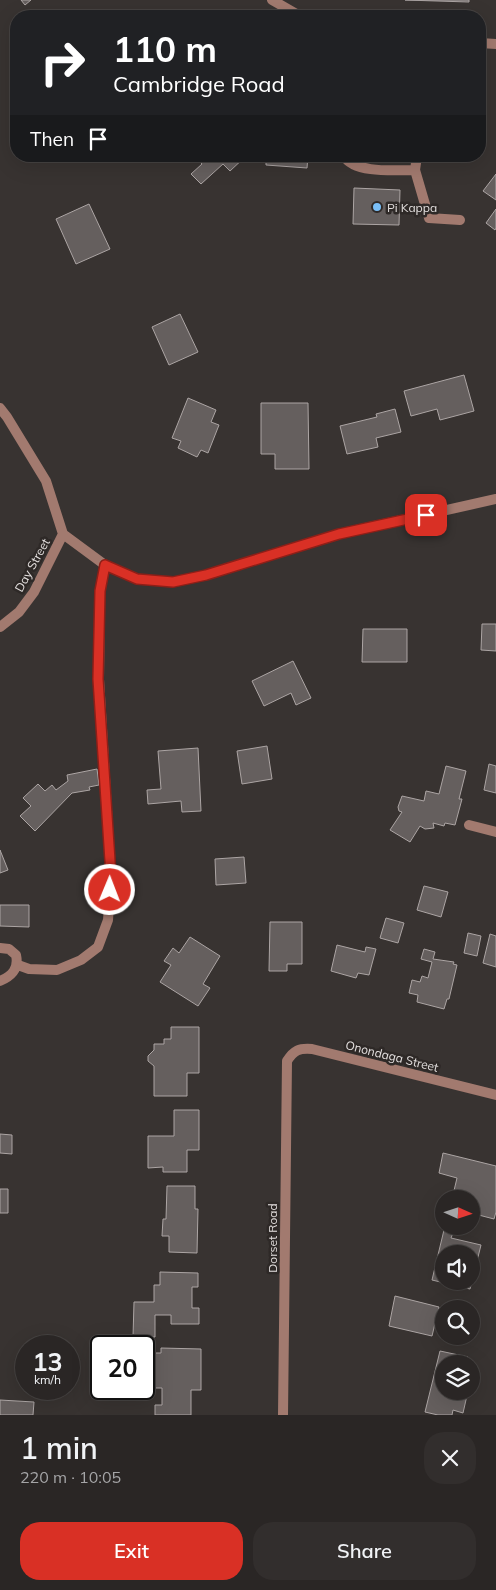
<!DOCTYPE html>
<meta charset="utf-8">
<style>
body{margin:0;font-family:Mulish,sans-serif;background:#322e2d;color:#f1f3f6;height:100vh;display:flex;flex-direction:column;font-size:19px;white-space:nowrap}
*{box-sizing:border-box;margin:0}
p{font-size:16px;color:#a5a5a7}
.icon{flex:none;width:28px;height:28px;fill:none;stroke:currentColor;stroke-width:2;stroke-linecap:round;stroke-linejoin:round}
.map{position:relative;height:1415px;overflow:hidden}
.side{display:flex;flex-direction:column;background:#2a2625;flex:1}
.side>*{flex:none}
.banner{position:absolute;left:10px;top:10px;width:476px;height:152px;border-radius:20px;box-shadow:0 5px 20px #0002,0 0 0 1px #464342;background:#202124;color:#fff;overflow:hidden}
.needle{width:32px;rotate:93deg}
.fabs{position:absolute;left:435px;top:1190px;display:grid;gap:10px}
.fabs a{display:grid;place-items:center;width:45px;height:45px;border-radius:50%;background:#2a2625;box-shadow:0 5px 20px #0002,0 0 0 1px #464342;font-size:25px}
.speed{position:absolute;left:15px;top:1335px;display:flex;gap:10px;font-size:25px;font-weight:700;text-align:center}
.speed>*{display:grid;place-content:center;width:65px;height:65px;border-radius:50%;background:#2a2625;box-shadow:0 5px 20px #0002,0 0 0 1px #464342;line-height:1}
.speed small{font-size:12px;font-weight:400}
.speed .limit{border:2px solid #111;border-radius:8px;background:#fff;color:#111}
.pin{position:absolute;display:grid;place-items:center;width:42px;height:42px;color:#fff;margin:-21px;border-radius:10px;box-shadow:0 2px 8px #0006}
.me{position:absolute;width:55px;margin:-28px;rotate:1deg;stroke-linejoin:round;filter:drop-shadow(0 0 4px #0008)}
.turn{display:flex;align-items:center;gap:18px;height:105px;padding:0 20px;font-size:22px}
.turn .icon{width:65px;height:65px;stroke-width:2.5}
.turn b{display:block;font-size:35px;line-height:42px}
.then{display:flex;align-items:center;height:48px;padding:0 20px;background:#0003;gap:10px;font-size:19px}
.round{display:grid;place-items:center;flex:none;width:52px;height:52px;border-radius:20px;background:#322e2d}
.head{display:flex;align-items:center;justify-content:space-between;height:85px;padding:0 20px}
h1{font-size:30px;font-weight:600;line-height:38px}
.button{display:flex;gap:10px;margin-top:auto;padding:10px 20px}
.button a{flex:1;height:58px;border-radius:20px;background:#d93025;color:#fff;font-size:20px;font-weight:600;line-height:58px;text-align:center}
.button a+a{background:#322e2d;color:#f1f3f6}
.map>svg:first-child{display:block}
</style>
<div class="map">
<svg width="496" height="1415" viewBox="0 0 496 1415">
<rect width="100%" height="100%" fill="#383331"/>
<!-- building -->
<path fill="#655f5e" stroke="#aca5a4" fill-rule="evenodd" d="M21,0h10l-6,5z
M405,0h64v2z
M195,156h51l-16,15 -7,-7 -22,20 -10,-10 11,-10z
M266,156h42l-1,12 -41,-3z
M496,174v26l-13,-9z
M354,188l46,2 -1,35 -46,-1z
M89,204l21,45 -34,15 -20,-45z
M496,209v19l-1,2 -9,-7z
M180,314l18,38 -29,13 -17,-38z
M464,375l10,36 -34,9 -3,-11 -26,7 -7,-25z
M188,398l28,12 -5,12 8,3 -11,28 -7,-3 -4,7 -19,-9 3,-7 -9,-3z
M261,403h47l1,66h-34v-15h-14z
M395,409l6,23 -25,6 2,9 -31,7 -7,-28 37,-9 -1,-3z
M482,624h14v27l-15,-1z
M363,629h44v33h-45z
M293,661l18,37 -15,7 -5,-12 -27,13 -12,-25z
M267,746l5,33 -30,5 -5,-33z
M198,748l3,63 -19,1 -1,-11 -33,3 -1,-14 14,-1 -3,-38z
M489,764l7,2v27l-12,-3z
M446,766l20,5 -7,28h3l-7,26 -10,-2 -1,3 -11,-3 1,5 -9,1 -5,-3 -10,16 -20,-12 12,-18 -3,-1 -1,-4 4,-11 22,5 2,-10 13,3z
M97,769l2,16 -10,2 1,3 -18,3 -37,38 -15,-15 11,-10 -8,-8 15,-14 7,7 7,-6 4,5 12,-9 -1,-6z
M0,850l8,20 -8,3z
M244,857l2,26 -30,2 -1,-26z
M424,886l24,6 -7,25 -24,-7z
M0,905h29v22l-29,-1z
M386,918l18,5 -6,20 -18,-5z
M270,922h32v42h-15v7h-18z
M468,933l13,3 -4,20 -13,-3z
M490,934l6,2v31l-13,-4z
M190,937l30,19 -17,28 7,4 -12,18 -38,-24 11,-17 -7,-4 9,-13 6,5z
M337,945l28,7 1,-5 10,2 -7,26 -11,-2 -2,5 -25,-7z
M424,949l11,3 -2,7 21,3 -1,2 4,1 -8,34h-2l-3,10 -27,-7 1,-7 -9,-2 3,-13 8,2 2,-6 6,2 4,-16 -11,-3z
M171,1027h28v46h-12v23h-33v-30l-6,-5v-5l6,-6v-6h10v-5h7z
M174,1110h25v40h-12v22h-24v-5l-15,1v-32h26z
M0,1134l12,1v19l-12,-1z
M443,1153l53,13v46l-2,7 -23,-6v-14h-19l5,-21 -18,-5z
M167,1186h28v23h3l-1,44 -28,-1v-16h-7l1,-17h3z
M0,1189h8v24h-8z
M444,1230l9,3 -2,5 30,7 -11,44 -38,-9zM444,1254h27v27h-27z
M160,1272l38,1v14h-6v21h7v16h-28v-9h-16v22h-22l1,-35h20v-17h6z
M395,1296l44,11 -7,29 -43,-10z
M161,1348l40,1v41h-10v25h-36v-10h7v-17h-18v-35h17z
M440,1351l28,6 -2,7h-22v27h24l-5,22 -10,-3 -1,5h-14l-13,-3z
M0,1400l34,2 -1,13h-33z"/>
<g fill="none" stroke-linecap="round" stroke-linejoin="round">
<!-- lane -->
<path stroke="#a27a6f" stroke-width="10" d="M344,156c10,18 53,14 71,14
M417,156l-2,14 14,48 31,2
M469,825l27,7
M0,948l9,1 7,6c3,14 -4,21 -16,26
M18,965l11,4 28,1 24,-10 17,-13 10,-27 3,-44 -12,-197 1,-88 5,-26"/>
<!-- street -->
<path stroke="#a27a6f" stroke-width="10" d="M272,0l28,16
M480,43l16,1
M0,408l7,9 39,64 17,53 42,31 32,14 36,3 33,-7 133,-41 157,-35
M0,627l19,-15 15,-20 29,-58
M283,1415l4,-354c7,-11 12,-13 25,-12l184,46"/>
</g>
<g fill="none" stroke-linecap="round" stroke-linejoin="round">
<defs>
<path id="route" d="M110,890l1,-14 -13,-197 2,-88 5,-26 32,14 36,3 33,-7 133,-41 87,-19"/>
</defs>
<!-- route casing -->
<use href="#route" stroke="#8d1f18" stroke-width="12"/>
<!-- route -->
<use href="#route" stroke="#d93025" stroke-width="9"/>
</g>
<!-- markers -->
<circle fill="#7abff8" stroke="#2e2927" stroke-width="2" cx="377" cy="207" r="5"/>
<g text-anchor="middle" dominant-baseline="central" stroke-width="5" stroke-linejoin="round" paint-order="stroke">
<!-- poi labels -->
<g font-size="12" fill="#e3dfde" stroke="#2e2927" text-anchor="start">
<text x="387" y="207">Pi Kappa</text>
</g>
<!-- street labels -->
<g font-size="12" fill="#e3dfde" stroke="#2e2927">
<text transform="translate(32 565) rotate(-61)">Day Street</text>
<text transform="translate(392 1056) rotate(14)">Onondaga Street</text>
<text transform="translate(272 1238) rotate(-90)">Dorset Road</text>
</g>
</g>
</svg>
<div class="fabs">
<a><svg class="needle" viewBox="-14 -14 28 28"><path d="M0-13l5 13h-10z" fill="#e53935"/><path d="M0 13l5-13h-10z" fill="#a5a5a7"/></svg></a>
<a><svg class="icon" aria-label="sound" viewBox="0 0 24 24"><path d="M4 9h4l5-4v14l-5-4H4zM17 9q2 3 0 6"/></svg></a>
<a><svg class="icon" aria-label="search" viewBox="0 0 24 24"><circle cx="10" cy="10" r="6"/><path d="M15 15l6 6"/></svg></a>
<a><svg class="icon" aria-label="layers" viewBox="0 0 24 24"><path d="M12 4l9 5-9 5-9-5zM3 14l9 5 9-5"/></svg></a>
</div>
<div class="speed"><div>13<small>km/h</small></div><div class="limit">20</div></div>
<div class="pin" style="left:426px;top:515px;background:#d93025"><svg class="icon" aria-label="arrive" viewBox="0 0 24 24"><path d="M6 21V4h12l-3 4 3 4H6"/></svg></div>
<svg class="me" style="left:110px;top:890px" viewBox="-20 -20 40 40"><circle r="17" fill="#d93025" stroke="#fff" stroke-width="3"/><path d="M0-11L8 9 0 5-8 9z" fill="#fff"/></svg>
<div class="banner">
<div class="turn"><svg class="icon" aria-label="right" viewBox="0 0 24 24"><path d="M7 20v-9h11M14 6l5 5-5 5"/></svg><div><b>110 m</b>Cambridge Road</div></div>
<div class="then">Then<svg class="icon" aria-label="arrive" viewBox="0 0 24 24"><path d="M6 21V4h12l-3 4 3 4H6"/></svg></div>
</div>
</div>
<section class="side">
<div class="head"><div><h1>1 min</h1><p>220 m · 10:05</p></div><a class="round"><svg class="icon" aria-label="close" viewBox="0 0 24 24"><path d="M6 6l12 12M18 6L6 18"/></svg></a></div>
<div class="button"><a>Exit</a><a>Share</a></div>
</section>
